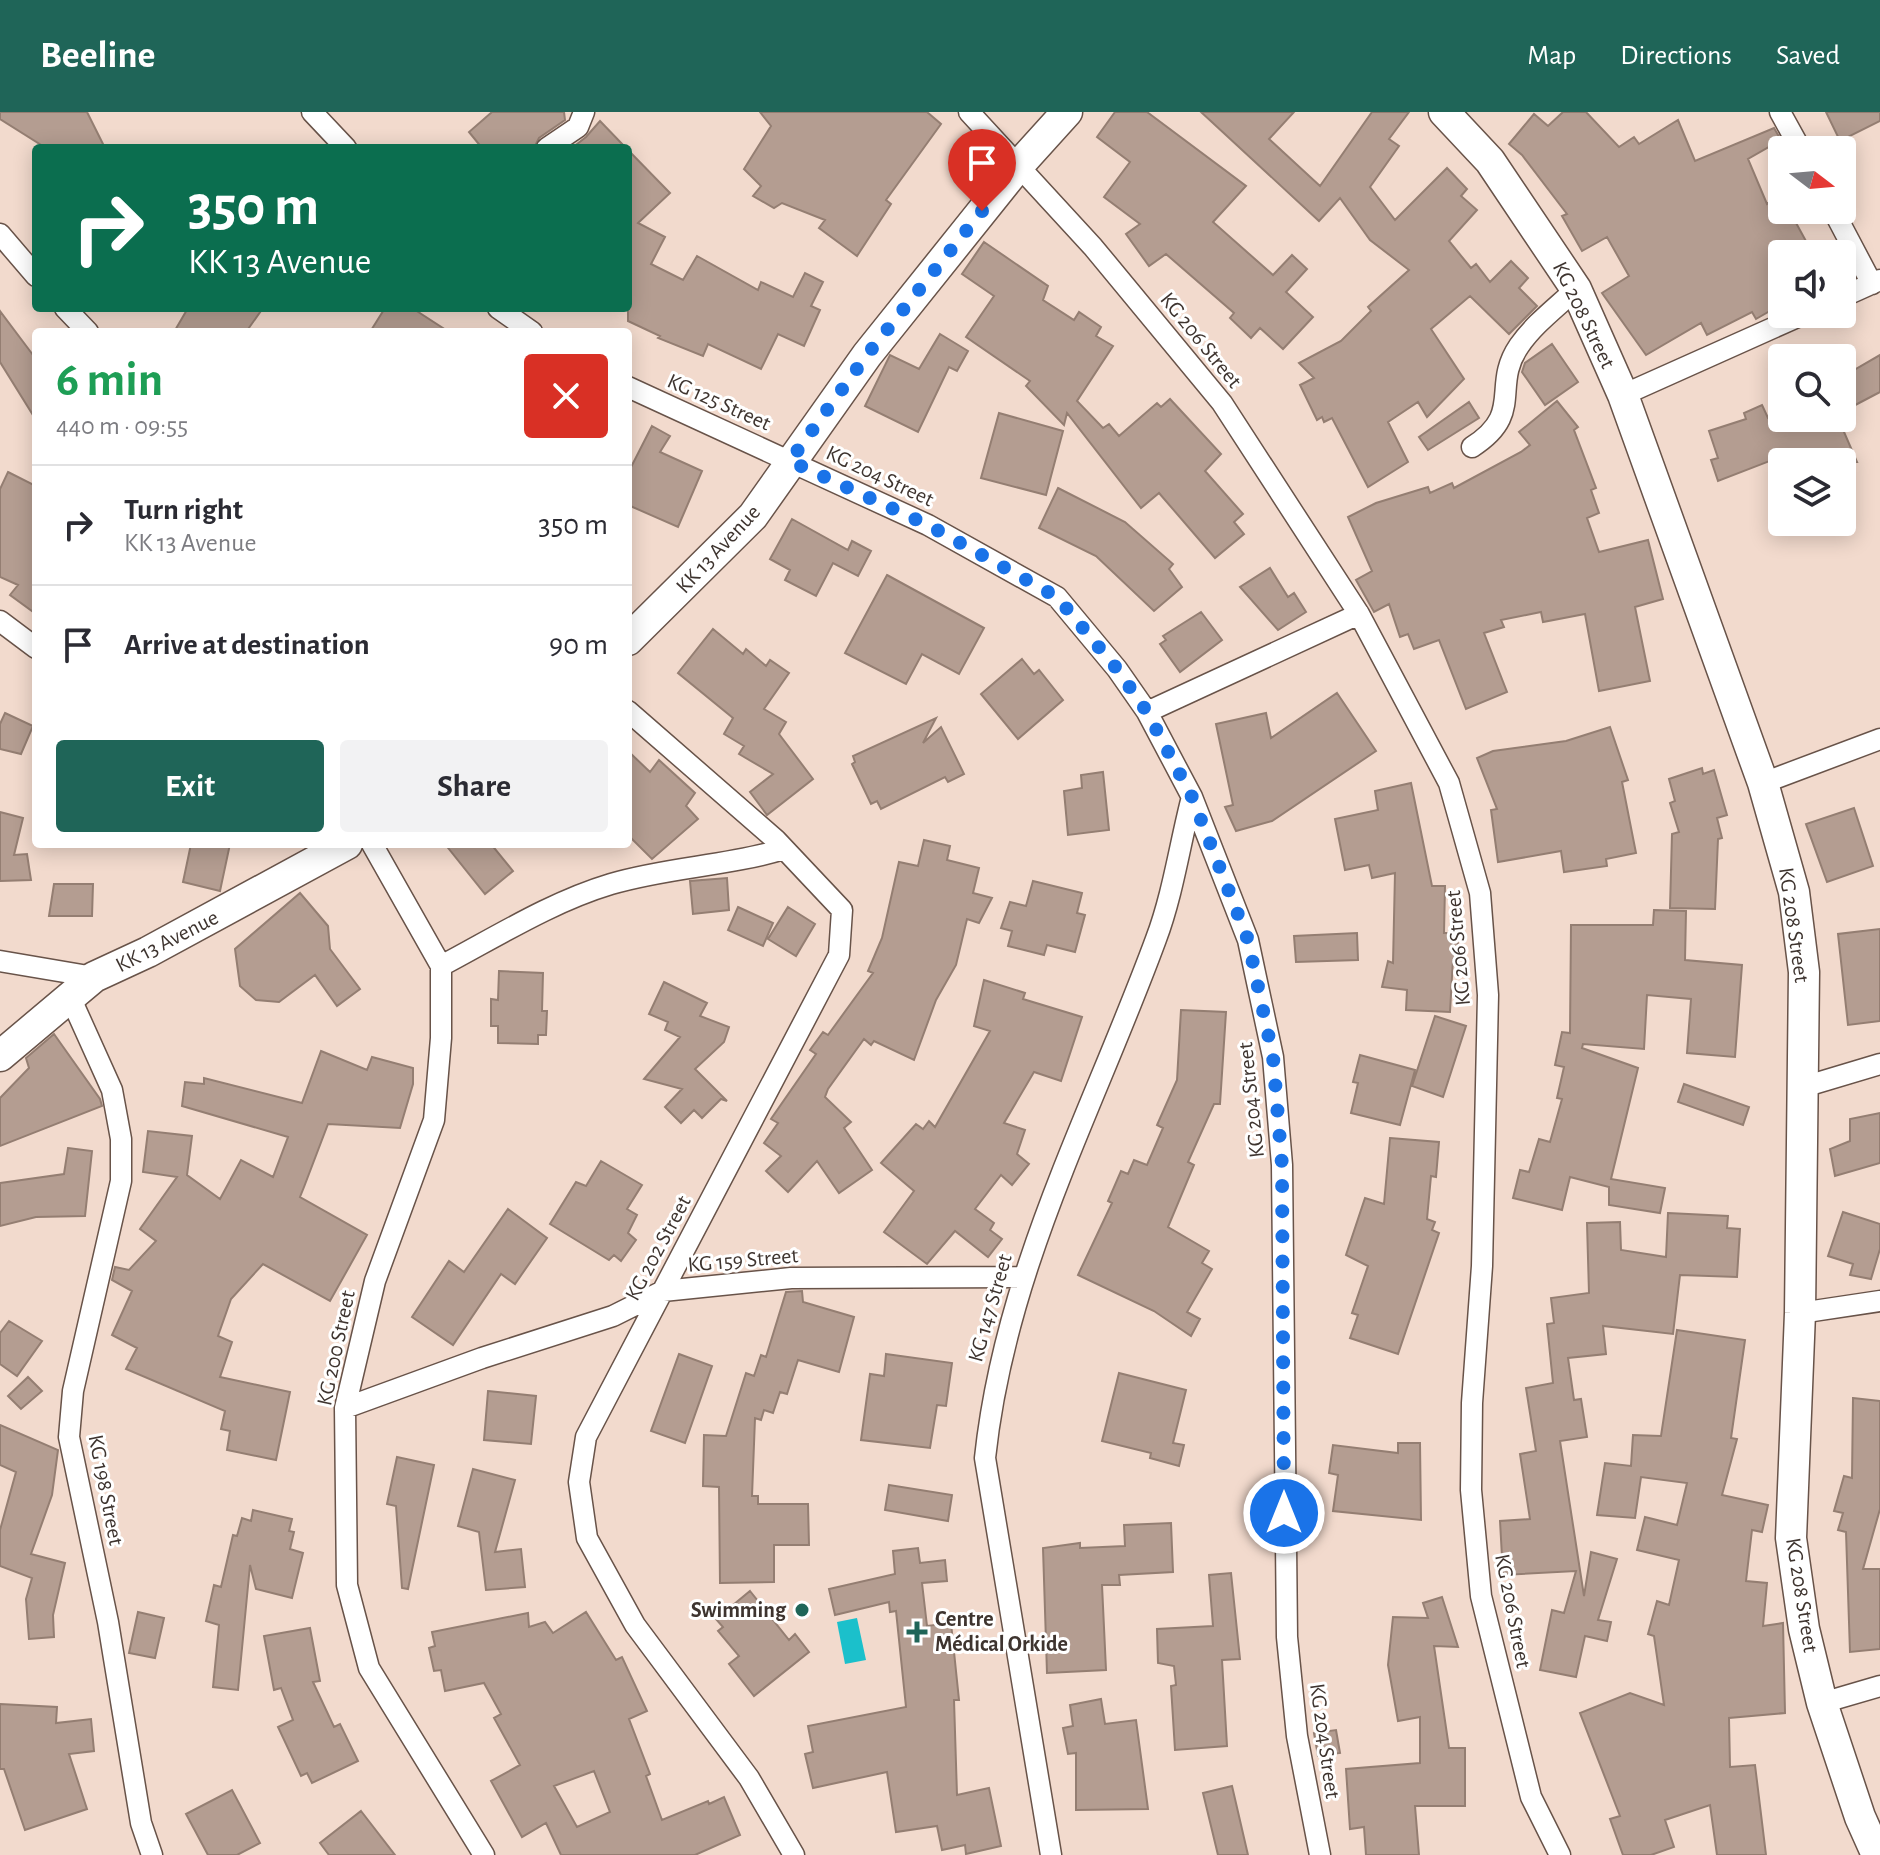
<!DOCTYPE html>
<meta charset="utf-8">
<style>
body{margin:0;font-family:"Alegreya Sans",sans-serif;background:#f2f2f3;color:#2b2b33;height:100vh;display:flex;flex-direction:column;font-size:30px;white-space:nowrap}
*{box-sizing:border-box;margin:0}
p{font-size:26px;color:#7c7c81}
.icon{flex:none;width:44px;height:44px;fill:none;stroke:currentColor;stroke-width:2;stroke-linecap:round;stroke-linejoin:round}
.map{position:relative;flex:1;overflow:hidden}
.drawer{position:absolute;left:32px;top:216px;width:600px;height:520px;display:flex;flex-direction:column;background:#fff;border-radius:8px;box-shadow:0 4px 20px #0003}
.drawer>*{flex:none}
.guide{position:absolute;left:32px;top:32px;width:600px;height:168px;border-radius:8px;box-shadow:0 4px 20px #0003;background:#0b6e4f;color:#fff;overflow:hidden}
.needle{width:52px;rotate:106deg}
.fabs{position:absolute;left:1768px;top:24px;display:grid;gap:16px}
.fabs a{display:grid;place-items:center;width:88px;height:88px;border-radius:8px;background:#fff;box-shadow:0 4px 20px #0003;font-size:40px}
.pin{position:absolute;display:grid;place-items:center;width:68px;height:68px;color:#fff;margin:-82px -34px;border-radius:50% 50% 50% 0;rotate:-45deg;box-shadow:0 0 8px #0007}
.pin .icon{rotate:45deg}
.me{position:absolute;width:88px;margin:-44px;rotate:0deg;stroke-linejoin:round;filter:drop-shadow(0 0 6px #0008)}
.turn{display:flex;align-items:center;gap:28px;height:168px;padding:0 24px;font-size:36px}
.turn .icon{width:104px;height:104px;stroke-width:2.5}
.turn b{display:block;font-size:56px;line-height:68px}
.round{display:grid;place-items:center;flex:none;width:84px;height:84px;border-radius:8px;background:#f2f2f3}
.summary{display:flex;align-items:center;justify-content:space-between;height:136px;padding:0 24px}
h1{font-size:48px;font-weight:700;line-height:60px;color:#1e9e55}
.cta{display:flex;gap:16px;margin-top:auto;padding:16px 24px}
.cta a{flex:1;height:92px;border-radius:8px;background:#1f6558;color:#fff;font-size:32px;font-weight:700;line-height:92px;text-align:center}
.cta a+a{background:#f2f2f3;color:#2b2b33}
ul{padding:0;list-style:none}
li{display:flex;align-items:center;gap:24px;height:120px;padding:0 24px;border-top:2px solid #e1e1e2}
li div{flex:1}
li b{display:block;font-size:30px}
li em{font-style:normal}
header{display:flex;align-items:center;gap:48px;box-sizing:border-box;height:112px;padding:0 40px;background:#1f6558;color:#fff}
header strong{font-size:38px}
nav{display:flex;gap:44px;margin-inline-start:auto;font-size:28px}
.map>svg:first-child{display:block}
</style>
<header>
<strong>Beeline</strong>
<nav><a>Map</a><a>Directions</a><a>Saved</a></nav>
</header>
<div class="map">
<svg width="1880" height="1743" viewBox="0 0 1880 1743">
<rect width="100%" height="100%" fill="#f2dacd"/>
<!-- water -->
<path fill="#1bc0cb" d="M857,1506l9,42 -21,4 -8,-42z"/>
<!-- building -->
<path fill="#b49d91" stroke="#947e72" stroke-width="2" fill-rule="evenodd" d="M0,0h87l18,36h-59l-46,-29z
M492,0h72l1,8 -26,18 -5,10h-52l-13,-16z
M760,0h167l14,12 -55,76 5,4 -34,52 -38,-28 6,-8 -43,-17 -8,5 -21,-12 8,-10 -17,-17 27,-43z
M1115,0h32l99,74 -33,36 60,53 19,-20 15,14 -21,23 27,25 -30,32 -23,-21 -9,10 -21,-20 4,-5 -68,-59 -17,12 -23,-32 14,-10 -36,-27 26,-35 -33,-25z
M1201,0h93l-25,27 51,47 52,-74h37l-20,27 10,7 -29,41 25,33 52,-52 20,21 -6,7 16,14 -28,31 22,27 5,-4 14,18 21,-21 17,17 -9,10 18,18 -28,28 -39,-38 -39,33 33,50 -37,38 -9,-15 -30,20 20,40 -40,25 -36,-69 -8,4 -2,-5 -5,3 -17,-35 14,-7 -15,-15 42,-22 30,-30 -3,-4 41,-37 -39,-30 -30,-42 -21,23z
M1563,0h23l33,35 15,-10 5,7 39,-24 17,41 79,-33 7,12 -33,19 19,45 15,-8v14h7l24,44h-31v50l-26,15 -4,-7 -45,23 -6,-12 -55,32 -44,-62 27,-17 -22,-39 -25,14 -20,-35 5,-2 -45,-59 -13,-11 25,-30 14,12z
M1826,0h54v9l-40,20z
M600,9l26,27h-54l14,-11z
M628,38l42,43 -32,30 27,14 -14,27 32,16 14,-24 61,34 3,-8 32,15 12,-24 18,9 -12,24 9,4 -16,36 -26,-12 -17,35 -53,-25 -5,12 -45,-18 2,-2 -32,-15z
M984,130l64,44 -5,14 31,20 5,-8 22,15 -5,9 17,10 -36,55 26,27 6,-4 10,12 38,-33 4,4 9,-8 51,55 -16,17 38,43 -9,8 10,12 -29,24 -56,-65 -18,15 -74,-95 -3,12 -38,-39 4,-5 -64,-44 28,-41 -32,-22z
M188,196h75l-17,24h-72z
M385,196h27l37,24h-79z
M0,199l36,48v61l-36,-58z
M940,222l28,17 -11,20 -8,-4 -31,65 -53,-26 25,-51 29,14z
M1552,232l26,38 -33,23 -23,-33 3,-9z
M1880,243v37l-38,20v-35z
M1557,289l21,26 -4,3 22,58 -5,2 8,23 -12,5 12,34 49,-12 15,59 -28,8 15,74 -51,10 -14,-77 -42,8 -2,-10 -40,8 3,7 -20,6 23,59 -41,17 -27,-69 -25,9 -6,-15 -8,3 -11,-33 -15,8 -18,-32 16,-9 -24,-54 28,-14 52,-16 2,6 22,-10 2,5 67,-36 9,-7 -11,-13z
M1469,290l10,16 -51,32 -9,-13z
M1762,293l6,13h70l19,44h-53l-6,-12 -80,31 -7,-21 7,-2 -9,-27 37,-12 -2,-6z
M999,301l64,18 -17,64 -65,-17z
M652,314l18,10 -10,16 42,19 -24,56 -50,-22v-32z
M8,360l28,14v128l-26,-19 8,-10 -18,-8v-88z
M1058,376l67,34 48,42 -4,5 13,18 -28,24 -58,-55 -57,-28z
M792,407l56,31 4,-9 19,10 -13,25 -25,-13 -17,33 -31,-16 5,-10 -20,-11z
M1270,456l18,29 6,-4 12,19 -28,18 -38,-43z
M887,463l97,53 -25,46 -37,-20 -16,30 -61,-31z
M1201,500l21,28 -42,32 -20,-28 6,-4 -3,-4z
M713,517l30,25 3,-5 20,17 4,-6 19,13 -25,36 22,13 -7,12 34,45 -46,36 -17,-23 23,-18 -34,-20 5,-8 -20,-12 9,-16 -55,-45z
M1022,547l12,15 5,-4 24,30 -45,39 -37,-45z
M1337,581l39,58 -104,70 -36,10 -11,-24 8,-2 -17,-81 50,-11 5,25z
M5,601l28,13 -12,28 -21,-5v-25z
M936,606l-13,25 18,-16 23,47 -16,8 -3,-5 -64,32 -4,-8 -6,3 -19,-40 3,-2 -2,-6z
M1610,615l18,53 -6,2 14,71 -30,6 1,7 -43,6 -3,-21 -63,11 -7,-52 6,-1 -20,-51 16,-7 73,-10z
M628,639l22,21 9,-12 36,33 -9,13 12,13 -46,40 -24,-24z
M1702,656l1,6 11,-4 13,45 -10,3 5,20 -4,1 -3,70 -45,-1 2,-74 7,-2 -9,-29 5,-2 -6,-22z
M1103,660l6,58 -41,5 -4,-44 18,-3 -1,-13z
M1411,671l21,103h13l-1,47h13l2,26h-6l-3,53 -44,-2 1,-20 -25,-3 6,-26 5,2 2,-90 -23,5 -3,-13 -24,5 -10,-51 43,-9 -3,-19z
M1854,696l19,58 -46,16 -21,-58z
M0,700l23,6 -9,37 13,-1 4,26 -31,1z
M924,728l26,6 -3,14 32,8 -6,25 19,5 -13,25 -12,-4 -11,46 -20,35 -22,60 -40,-19 -3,4 -7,-6 -36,50 -3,8 26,25 -7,6 28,42 -33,23 -22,-32 -29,31 -22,-21 15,-15 -17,-13 14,-20 -7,-4 45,-65 -6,-4 13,-18 5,3 45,-62 -5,-2 14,-33 17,-76 19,4z
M191,732h39l-10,47 -37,-9z
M445,732h46l22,27 -28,23z
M727,766l2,32 -36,4 -3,-33z
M1033,769l49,12 -5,20 8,2 -10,37 -28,-7 -3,10 -36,-9 4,-15 -11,-3 9,-26 16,4z
M54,772h39l-1,32h-43z
M300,781l28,33 2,23 30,40 -23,17 -22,-31 -36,27 -23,-2 -16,-14 -5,-37z
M738,795l35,16 -10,23 -35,-16z
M788,795l27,17 -19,32 -28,-17z
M1654,798l32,1 -1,49 57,5 -7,92 -48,-4 4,-54 -44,-4 -3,54 -61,-5 -1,4 56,20 -27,111 54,9 -5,25 -51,-8v-18l-39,-10 -8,33 -49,-12 7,-28 9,2 10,-33 11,3 12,-43 -5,-1 7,-31 -9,-2 7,-33 8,1 1,-108h82z
M1880,817v92l-32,4 -10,-91z
M1357,821l1,27 -62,2 -2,-26z
M499,859l44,2 -1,38h5l-1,24h-8v9l-40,-1v-17h-7v-27l7,1z
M984,868l41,13 -2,6 59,18 -21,64 -27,-9 -30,51 21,7 -8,24 12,10 -17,21 -11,-10 -26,34 19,14 -4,7 12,9 -14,18 -33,-26 -28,33 -43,-32 30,-41 -33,-28 35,-39 7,5 6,-8 6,6 55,-96 -16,-5z
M664,870l43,21 -7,13 29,11 -5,15 -29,27 32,32 -6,-2 -19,19 -8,-8 -13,13 -16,-16 17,-18 -38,-10 36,-42 -15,-7 3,-8 -19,-8z
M1181,898l45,2 -6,92h-6l-26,58 6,3 -26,62 41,24 -7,12 10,6 -25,43 13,7 -9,17 -37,-25 -76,-36 34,-72 -4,-2 13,-30 7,3 6,-14 13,5 16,-37 -6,-3 20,-45z
M1435,904l31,10 -23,71 -31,-11z
M54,922l46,65 2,7 -102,40v-48l29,-30 -3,-10z
M321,939l46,19 5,-13 41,11v16l-13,44 -72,-4 -24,63 -4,10 67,38 -37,66 -67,-37 -32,35 -13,37 14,6 -12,35 70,15 -14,68 -49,-10 3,-19 -9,-2 4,-18 -99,-42 11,-21 -25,-13 20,-44 -20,-11 3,-13 14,3 27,-29 -16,-12 37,-52 -34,-5 5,-41 44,5 -5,39 33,24 21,-39 32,17 15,-40 -106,-31 3,-24 19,2v-6l98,25z
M1360,943l55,15 -15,55 -49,-12 7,-30 -5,-1z
M1684,972l65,23 -6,18 -65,-23z
M1880,1001v50l-45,13 -5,-27 20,-8v-22z
M1390,1026l49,4 -3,35 -5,-1 -4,43 8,3 -3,8 7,3 -41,121 -48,-16 8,-23 -6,-2 16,-47 -22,-11 19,-57 19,6z
M68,1036l24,3 -7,65 -49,1 -36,9v-43l64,-9z
M601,1049l41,24 -15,24 10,6 -9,18 8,7 -15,21 -7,-6 -5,5 -59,-36 26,-42 10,4z
M508,1097l39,29 -32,46 -14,-10 -48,71 -41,-28 37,-56 15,11z
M1843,1100l37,12v25l-9,30 -21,-4 3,-11 -25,-8z
M1668,1101l60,3 -1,12 13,1 -3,48 -57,-2 -7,59 -70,-8 3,28 -38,4 6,42 7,-1 6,38 -27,4 24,155 7,-44 26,7 -19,61 13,2 -4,19 -22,-5 -9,41 -36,-7 12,-60 12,3 12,-42 -73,4 -3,-54 30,-2 -10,-65 16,-3 -10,-63 27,-5 -6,-59 7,-1 -3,-25 38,-5 -2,-70 33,-1 1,28 45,7z
M802,1179l1,11 51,15 -15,55 -41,-12 -11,34 -7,-2 -7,21 -9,-3 -3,10 -6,-2 -3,78h6v8h50l1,41h-35v37l-54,1 -1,-96 -16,-1 1,-51 22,1 20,-63 8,3 7,-21 5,2 20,-65z
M9,1209l33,20 -25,35 -17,-12v-31z
M1677,1218l68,10 -14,98 6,1 -15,56 46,10 -6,27 -10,-2 -6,51 21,2 -4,43 20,-3 2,90 -56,5 1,49 25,-2 11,90h-49l-7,-50 -45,15 9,27 -23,8h-28l-13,-36 10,-3 -40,-103 50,-20 34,12 -10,-69 -6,-2 9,-33 12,4 10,-45 -42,-10 8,-33 32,8 10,-42 -46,-6 -6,41 -38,-3 8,-52 26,3 2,-31 28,1z
M679,1242l33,12 -27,77 -34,-12z
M886,1242l66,9 -6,43 -9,-1 -7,43 -69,-8 9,-66 14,2z
M1119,1261l67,17 -13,53 11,2 -5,21 -29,-8 1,-5 -49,-12z
M28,1265l14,14 -21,18 -13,-13z
M488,1279l48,5 -5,48 -47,-4z
M1853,1286l27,3v108l-17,60h17v80l-30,3 -4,-120 -8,-2 5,-17 -9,-2 10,-35 8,2z
M0,1313l58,25 -6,45 -21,59 34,9 -12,52 1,22 -25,2 -3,-40 6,-21 -32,-12v-36l16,-58 -16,-7z
M1398,1331h22l1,77 -88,-9 5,-36 -9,-2 4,-28 65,8z
M397,1345l37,8 -26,124 -6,-1 -6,-82 -9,-2z
M473,1357l42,11 -20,72 26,-3 4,38 -39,3 -7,-58 -21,-6z
M889,1373l63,10 -4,26 -63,-11z
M253,1398l39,9 -3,12 5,1 -4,17 13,4 -11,45 -36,-9 -6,-24 -12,125 -25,-3 6,-62 -13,-4 8,-36 7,2 12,-52 4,1 5,-18 9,3z
M1171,1411l2,49 -54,3 1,10h-18l4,85 -59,3 -4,-125 37,-5v5l45,-2 -1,-21z
M918,1436l2,15 25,-3 2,21 -25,2 5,43 24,-3 8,77h-5l3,95 32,-7 12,58 -35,8 -1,-9 -23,5 -5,-24 -41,6 -9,-60 -74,16 -8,-34 8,-2 -5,-26 98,-19 -10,-96 -6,1 -1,-10 -54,13 -6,-26 66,-15 -2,-23z
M1231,1461l9,86 -18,1 5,86 -52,4 -4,-64 5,-1 -2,-19 -16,-3 -1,-34 56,-3 -4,-51z
M750,1479l39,49 6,-6 14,18 -55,44 -25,-32 10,-8 -21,-25 5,-4 -7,-8z
M1442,1485l16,50 -24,-1 15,102h16v58h-50l4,49h-53l-2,-28 -14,2 -4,-60 74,-6v-46l-22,4 -10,-56 5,-48 35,1 -5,-15z
M138,1500l26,6 -9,40 -26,-5z
M586,1500l30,48 6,-3 25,54 -18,8 21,55 -4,2 16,44 46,-19 1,3 15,-7 16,38 -45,20h-134l-15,-32 -24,14 -31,-56 29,-16 -26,-47 7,-4 -17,-31 -39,8 -4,-21 -7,1 -5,-23 6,-2 -3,-14 96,-19 1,14 16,-5 8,11zM594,1659l16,41 -33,15 -23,-41z
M310,1516l10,53 -7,1 21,45 6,-3 18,37 -46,22 -5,-10 -6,3 -23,-49 15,-7 -12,-32 -7,2 -10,-54z
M1101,1587l4,25 31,-4 12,89 -72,1v-57l-8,1 -5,-26 10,-2 -3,-21z
M0,1592l57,3 -1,16 35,-4 3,32 -25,3 18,55 -62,21 -21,-61h-4z
M1336,1618l4,23 -22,3 -4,-23z
M1232,1674l16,69h-30l-15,-62z
M232,1678l28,53 -23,12h-29l-22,-41z
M361,1699l34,44h-66l-9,-12z"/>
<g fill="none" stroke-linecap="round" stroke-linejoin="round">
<defs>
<path id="street" d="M312,0l34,36
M969,0l124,135 129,156 137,211 90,169 31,110 8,102 -6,271 -10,137 -1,87 10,106 50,201 29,58
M1780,0l21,38
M547,36l31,-21 6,-15
M1833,98l39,74
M0,122l36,42
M1842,185l38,-17
M65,196l23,24
M498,196l34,24
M628,275l300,138 129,72 60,72 30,43 45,85 56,143 25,117 9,108 5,472 10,99 23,119
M1623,283l181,-81
M1472,335c53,-34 19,-60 47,-101 15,-22 38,-39 57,-57
M0,509l36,27
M628,599l148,129 66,70 -3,45 -253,482 -7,45 8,56 48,87 114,153 45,77
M1147,600l212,-98
M1763,671l117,-44
M372,732l69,122v72l-7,82 -59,161 -30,127 2,177 22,83 115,187
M0,849l94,16
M441,854c55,-29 110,-64 170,-82 57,-17 117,-18 173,-35
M71,887l41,91 9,49v42l-48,210 -4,46 39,185 33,201 11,32
M1800,976l80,-24
M1800,1201l80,-12
M345,1296l137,-50 131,-42 50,-25 128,-13 231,-1
M1822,1591l58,-17
M1051,1743l-66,-397c20,-188 107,-345 171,-519 17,-45 24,-96 36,-142"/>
<path id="secondary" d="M1444,0l46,49 86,128 47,106 140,388 31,109 10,80 -4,341 -9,225 13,91 18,74 38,114 17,38
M628,528l125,-124 114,-161 153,-191 47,-52
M0,944l94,-79 54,-25 199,-108"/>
</defs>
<!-- street casing -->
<use href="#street" stroke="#685349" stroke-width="23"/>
<!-- secondary casing -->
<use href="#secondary" stroke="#685349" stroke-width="33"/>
<!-- street -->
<use href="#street" stroke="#fff" stroke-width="20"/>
<!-- secondary -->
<use href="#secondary" stroke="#fff" stroke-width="30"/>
</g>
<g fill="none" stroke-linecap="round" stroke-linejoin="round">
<!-- route -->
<path stroke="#1a73e8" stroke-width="14" stroke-dasharray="0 25.2" d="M982,99l-115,144 -77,106 138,64 129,72 60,72 30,43 45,85 56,143 25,117 9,108 2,348"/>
</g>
<!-- markers -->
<g fill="#1f6558" stroke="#fff" stroke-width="3">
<circle cx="802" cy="1498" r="8"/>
<path d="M913 1508h8v8h8v8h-8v8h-8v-8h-8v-8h8z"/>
</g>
<g text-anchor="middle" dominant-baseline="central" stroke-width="6" stroke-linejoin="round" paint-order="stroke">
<!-- street labels -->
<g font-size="22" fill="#3e342f" stroke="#fff">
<text transform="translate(1584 203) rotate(64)">KG 208 Street</text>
<text transform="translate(1201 228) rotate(51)">KG 206 Street</text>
<text transform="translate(719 290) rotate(24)">KG 125 Street</text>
<text transform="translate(880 364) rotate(25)">KG 204 Street</text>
<text transform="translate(718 437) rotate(-47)">KK 13 Avenue</text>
<text transform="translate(1794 813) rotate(82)">KG 208 Street</text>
<text transform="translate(167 829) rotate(-27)">KK 13 Avenue</text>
<text transform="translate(1458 836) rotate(-95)">KG 206 Street</text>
<text transform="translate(1251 988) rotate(-96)">KG 204 Street</text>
<text transform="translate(658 1136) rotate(-62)">KG 202 Street</text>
<text transform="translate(743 1148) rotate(-5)">KG 159 Street</text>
<text transform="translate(990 1196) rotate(-74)">KG 147 Street</text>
<text transform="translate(336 1236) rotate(-78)">KG 200 Street</text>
<text transform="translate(106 1378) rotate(79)">KG 198 Street</text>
<text transform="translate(1802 1483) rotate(81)">KG 208 Street</text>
<text transform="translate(1513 1499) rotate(79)">KG 206 Street</text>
<text transform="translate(1325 1629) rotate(82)">KG 204 Street</text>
</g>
<!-- poi labels -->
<g font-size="22" font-weight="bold" fill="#3e342f" stroke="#fff" text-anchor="end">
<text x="786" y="1498">Swimming</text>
<text x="935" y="1507" text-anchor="start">Centre<tspan x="935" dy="25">Médical Orkide</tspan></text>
</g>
</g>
</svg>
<div class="fabs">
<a><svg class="needle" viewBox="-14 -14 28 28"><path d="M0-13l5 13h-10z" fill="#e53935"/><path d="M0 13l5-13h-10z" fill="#7c7c81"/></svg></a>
<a><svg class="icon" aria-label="sound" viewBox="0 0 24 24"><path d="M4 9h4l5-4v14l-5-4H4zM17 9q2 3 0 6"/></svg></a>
<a><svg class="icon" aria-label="search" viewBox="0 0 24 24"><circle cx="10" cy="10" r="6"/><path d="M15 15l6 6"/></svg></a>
<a><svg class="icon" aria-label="layers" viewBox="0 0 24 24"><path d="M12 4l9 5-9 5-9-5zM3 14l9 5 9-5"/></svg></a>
</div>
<div class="pin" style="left:982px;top:99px;background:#d93025"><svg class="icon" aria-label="arrive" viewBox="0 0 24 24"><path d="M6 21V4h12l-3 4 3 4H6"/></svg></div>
<svg class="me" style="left:1284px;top:1401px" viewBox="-20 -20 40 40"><circle r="17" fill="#1a73e8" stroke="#fff" stroke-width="3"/><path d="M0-11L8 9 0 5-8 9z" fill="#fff"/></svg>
<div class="guide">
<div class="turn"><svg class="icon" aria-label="right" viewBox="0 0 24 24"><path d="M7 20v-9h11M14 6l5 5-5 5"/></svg><div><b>350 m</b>KK 13 Avenue</div></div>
</div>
<section class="drawer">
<div class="summary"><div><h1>6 min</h1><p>440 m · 09:55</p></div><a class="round" style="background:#d93025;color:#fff"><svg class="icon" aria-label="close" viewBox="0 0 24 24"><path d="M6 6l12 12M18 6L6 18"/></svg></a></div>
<ul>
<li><svg class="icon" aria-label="right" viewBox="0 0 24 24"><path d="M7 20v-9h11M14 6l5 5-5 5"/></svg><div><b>Turn right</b><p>KK 13 Avenue</p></div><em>350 m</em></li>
<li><svg class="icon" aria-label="arrive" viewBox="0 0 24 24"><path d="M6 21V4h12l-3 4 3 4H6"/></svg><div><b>Arrive at destination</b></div><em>90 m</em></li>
</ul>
<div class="cta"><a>Exit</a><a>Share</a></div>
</section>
</div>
